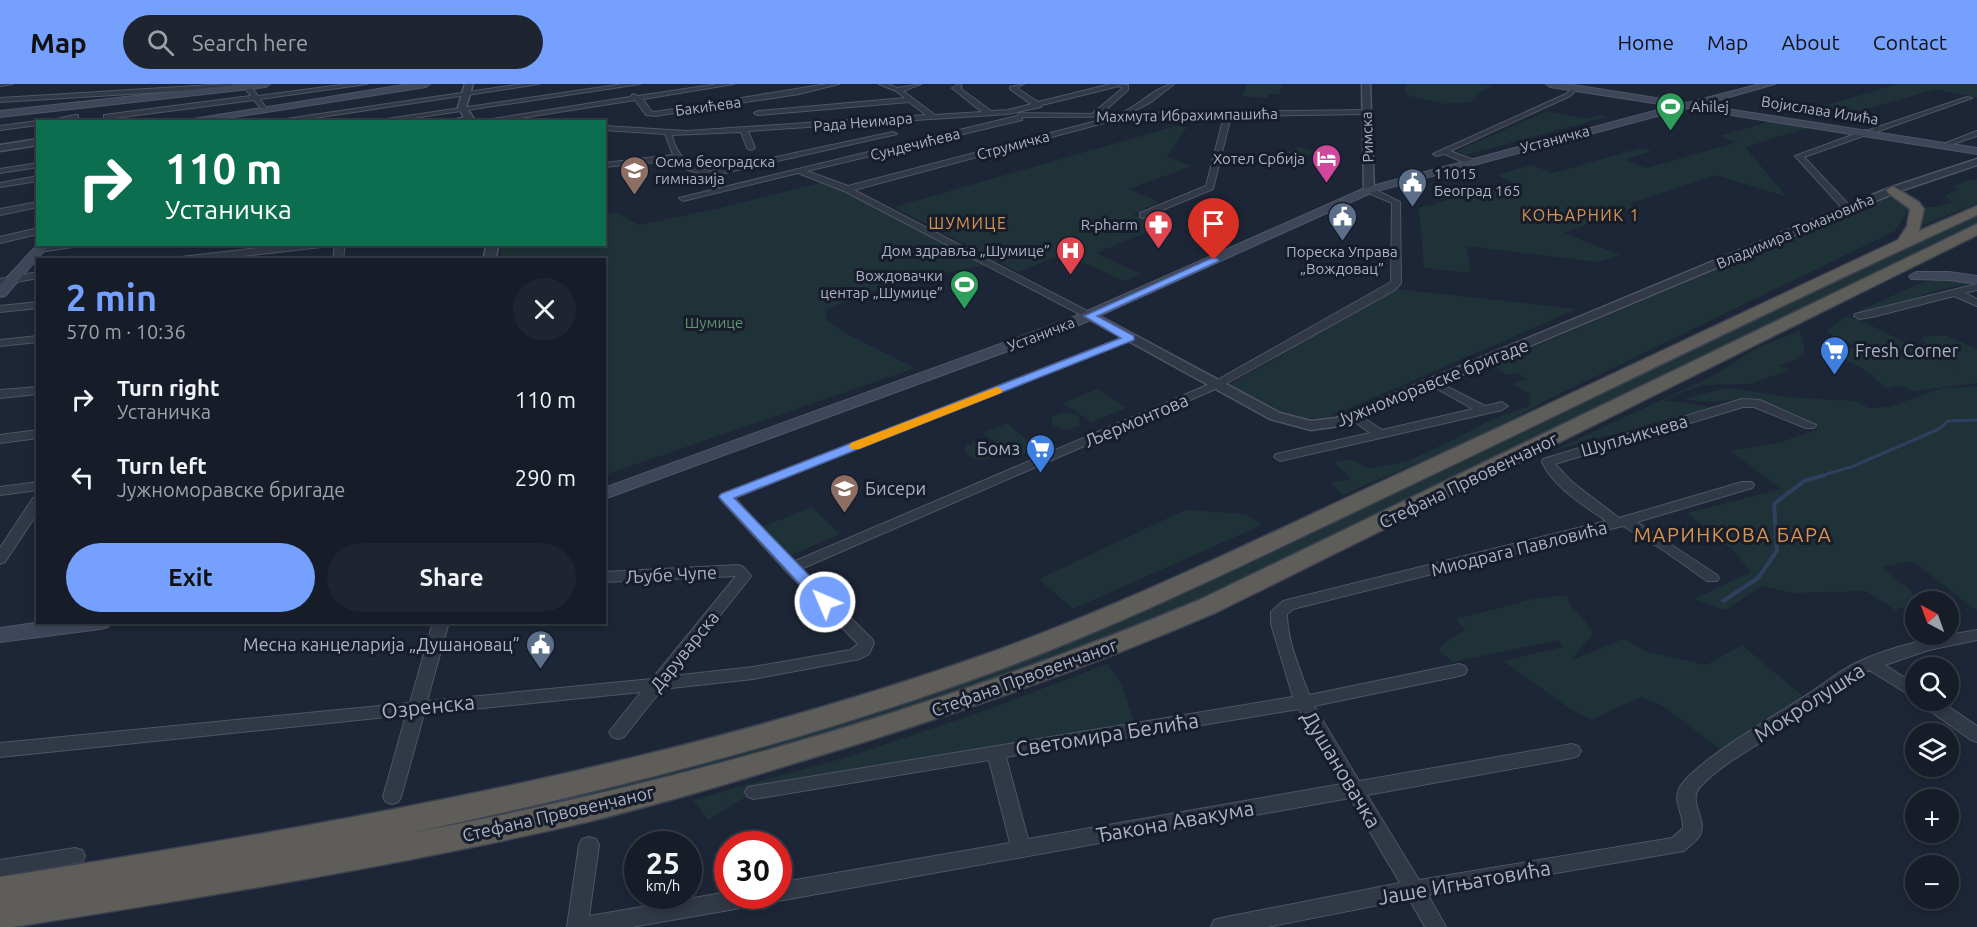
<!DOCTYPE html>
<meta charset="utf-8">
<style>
body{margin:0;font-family:Ubuntu,sans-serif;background:#1f2530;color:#f1f3f6;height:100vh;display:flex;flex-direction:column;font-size:22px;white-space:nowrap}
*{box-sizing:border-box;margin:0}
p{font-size:20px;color:#9ea1a8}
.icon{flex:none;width:33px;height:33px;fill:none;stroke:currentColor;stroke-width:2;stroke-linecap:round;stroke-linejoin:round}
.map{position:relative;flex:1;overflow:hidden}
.details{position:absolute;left:36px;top:174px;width:570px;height:366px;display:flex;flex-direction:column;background:#161c28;border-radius:0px;box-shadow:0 3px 9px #0003,0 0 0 2px #353a45}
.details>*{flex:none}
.top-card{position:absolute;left:36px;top:36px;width:570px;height:126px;border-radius:0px;box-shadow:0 3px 9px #0003,0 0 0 2px #353a45;background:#0b6e4f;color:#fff;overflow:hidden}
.needle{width:39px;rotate:319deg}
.tools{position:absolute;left:1905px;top:507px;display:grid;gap:12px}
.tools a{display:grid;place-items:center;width:54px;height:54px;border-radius:50%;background:#161c28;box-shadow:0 3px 9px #0003,0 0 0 2px #353a45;font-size:30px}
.speed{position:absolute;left:624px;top:747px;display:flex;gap:12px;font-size:30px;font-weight:700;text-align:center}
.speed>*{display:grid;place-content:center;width:78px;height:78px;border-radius:50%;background:#161c28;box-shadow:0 3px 9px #0003,0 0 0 2px #353a45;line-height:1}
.speed small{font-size:15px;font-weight:400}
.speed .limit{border:9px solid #d22;background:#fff;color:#111}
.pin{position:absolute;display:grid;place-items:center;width:51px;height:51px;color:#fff;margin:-62px -26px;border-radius:50% 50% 50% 0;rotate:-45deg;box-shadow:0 0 6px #0007}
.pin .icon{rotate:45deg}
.me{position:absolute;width:66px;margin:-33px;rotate:315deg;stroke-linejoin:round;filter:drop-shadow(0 0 4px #0008)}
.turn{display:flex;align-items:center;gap:21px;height:126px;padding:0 30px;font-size:27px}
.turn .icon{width:78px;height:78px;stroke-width:2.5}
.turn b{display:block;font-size:42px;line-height:51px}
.round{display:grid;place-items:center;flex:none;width:63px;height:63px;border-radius:32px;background:#1f2530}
.overview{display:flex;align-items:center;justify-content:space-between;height:102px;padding:0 30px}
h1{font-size:36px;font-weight:600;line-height:45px;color:#75a0fe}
.action{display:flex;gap:12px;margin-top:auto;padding:12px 30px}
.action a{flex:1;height:69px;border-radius:36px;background:#75a0fe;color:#111;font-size:24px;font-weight:600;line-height:69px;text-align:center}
.action a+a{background:#1f2530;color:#f1f3f6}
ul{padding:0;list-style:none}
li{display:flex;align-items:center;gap:18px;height:78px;padding:0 30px}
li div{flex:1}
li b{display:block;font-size:22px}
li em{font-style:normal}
header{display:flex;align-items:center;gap:36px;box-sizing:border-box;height:84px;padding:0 30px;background:#75a0fe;color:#111}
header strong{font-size:28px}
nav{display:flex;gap:33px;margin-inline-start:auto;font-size:21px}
.search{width:420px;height:54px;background:#1f2530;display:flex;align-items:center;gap:15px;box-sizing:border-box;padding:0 21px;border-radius:33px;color:#9ea1a8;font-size:22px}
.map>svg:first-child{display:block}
</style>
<header>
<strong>Map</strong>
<div class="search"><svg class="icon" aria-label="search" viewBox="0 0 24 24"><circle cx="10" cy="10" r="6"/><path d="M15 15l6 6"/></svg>Search here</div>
<nav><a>Home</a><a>Map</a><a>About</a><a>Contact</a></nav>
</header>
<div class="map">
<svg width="1977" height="843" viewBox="0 0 1977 843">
<rect width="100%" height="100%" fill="#1d2636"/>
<!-- green -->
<path fill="#1f3237" d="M1247,0h35l-2,10h-11l-2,4 -24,-2z
M1405,0h74l14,2 -13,7 -8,9 -27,2 -36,-8 -4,-4z
M1898,0h79v14l-41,-9 -82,24 -31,-7z
M1547,27l39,8 13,-4 8,2 -141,38 -10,-4z
M1775,36l39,6 -69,21 42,50 -72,-22 -87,29 7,3 -71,26 56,22 -22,7 -132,-16 5,27 -47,-5 -5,-60 93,-26 -15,-7 34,-10 22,8 87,-25 12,3 -28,9 22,8 91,-26 -18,-6z
M1179,41l8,2 -20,30 25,9 -63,23 31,13 -27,12 29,12 -66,27 45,21 -17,7 -60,-27 -46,18 -124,-65z
M1300,63l17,5 -30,11 -16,-5z
M1977,95v24l-57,23 4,-19h12l17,-5 -9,-6 16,-7 -6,-2 13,-7z
M824,98l163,83c-58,10 -108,21 -161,45v9l23,16 66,33 -310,107 -1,-215h-104l1,-15 103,-1 1,-30 11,-2 23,13 81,-17z
M1884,113l21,4 6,5 -16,25 -350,170c-64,37 -134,64 -202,94l-13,-12 22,-4 -18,-17 17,-3 19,10 38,-8 51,-24 29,-16 41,-15 1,-12 -19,-10 15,-5 -10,-6 -10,2 -14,-10z
M1977,131v9l-692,338 -157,69 -88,33 -195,67 -232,62 -243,53 -20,-2 431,-106 493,-188z
M1943,194l34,4 -35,7 -78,25 -6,-3 63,-28z
M1396,205l181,20 -250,109h-34l-64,-33z
M1846,232l16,5 97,48 -47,-25h14l-4,-7 23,-2 32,14v34l-63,8 -16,-6 -12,4c-13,-16 -33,-26 -51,-34l20,-9 -29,-14z
M1800,246l5,23 -9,7 -16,5 9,5 -39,14 -48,1 -38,15 49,7 -161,44 157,-73 48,-30z
M1977,303v224l-65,-50 -30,6 29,24 6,10 -2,3 -20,6 -29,-19 -74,2 -31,-7 -35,24 -32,-11 57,-27 -19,-23 -45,-36 94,-24 -51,-38 51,-9 37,-13 -44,-21 -31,-9 -36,3 -23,-3 42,-11 72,10 59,3 11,7 21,-1 54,-19z
M1097,305l29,19 -34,14 -29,-19z
M1065,328l14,4 1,9c-9,6 -19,5 -28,-1v-8z
M1007,339l29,25 -20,9 -33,-24z
M984,357l12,5 2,6c-9,10 -24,10 -33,0l1,-6 8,-4z
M812,423l28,27 -51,22 -27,-29z
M1185,426l61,4 16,11 -189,84 -34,-30z
M1567,511l2,8 25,29 -23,28 52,-21 25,13 58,13 36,-20 66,55 -80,55 -65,-49 -22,-9 -50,23 -22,-12 -66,-47 60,-14 -4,-7 -106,22 -15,-12 12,-11 15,-9 -9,-11 77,-20z
M1107,580l14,18 13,40 -380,70 -46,28 -15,-20 151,-42 137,-46z"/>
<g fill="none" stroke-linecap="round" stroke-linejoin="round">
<!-- stream-far1 -->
<path stroke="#2f405f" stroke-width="3" d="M1820,392l31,-9 88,-38 9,-8 29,-1"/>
<!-- stream -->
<path stroke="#2f405f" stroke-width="4" d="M1723,517l35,-23 19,-27 -3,-47 30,-23 21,-6"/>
<defs>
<path id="minor" d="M0,0h13l-13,2z
M228,0l22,1 8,11 90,-12h19l-107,15 7,10 -4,2 -9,-11 -147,19h-3v-4l147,-19 -7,-9 -244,15v-4z
M522,0h17l-251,38h-22z
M623,0h17l-252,38h-22z
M718,0h16l-91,15 8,12 4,1 172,-28h12l-40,10 -144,22 -9,-1 -11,-15 -140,22h-21l156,-25 3,-3 5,2z
M879,0h9l10,4 23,-4 -18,7 32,24 47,-3 -30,-24 7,-4 3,2 -2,2 31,23 17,-1 23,-6 -21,-15v-2l14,-3 -7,4 21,14 73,-18 17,1v5l-27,24c6,0 14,1 20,-1 15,-5 38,-29 53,-29l-23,18 -21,11 236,-3 4,2 -4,2 -135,2 -18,73 -70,29 -3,-1v-4l66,-27 18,-70 -202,1v3l-215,51 41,15 256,-67v4l-250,67 239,124v4l-4,1 -245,-128 -46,-18 -115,28 -4,-3 338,-82 3,-3 72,1 31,-26 -4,-2 -77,19 -1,2 -33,7 -260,17 7,17 -4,2 -4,-2 -6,-16 -69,3c4,21 17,31 38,36l183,-39 4,2 -177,40 2,2 -4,2 -30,-8 -12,-10 -72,7v-4l69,-8 -8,-21 -61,-4v-4l83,5 239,-16 -17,-13 -151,13 -4,-2 4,-2 147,-13 -9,-7z
M1575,2l3,2 -8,8 -120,55 24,9v4h-6l-24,-10 -7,2 -4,-2 133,-60z
M1967,13l5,1 -96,34 -7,-2z
M75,31h3v4l-35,3z
M469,32l4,2 -1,2 -31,2z
M38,37l3,1h-3v3l-38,5v-4z
M1866,46l4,2 -1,2 -65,23 47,50 1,2 -4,3 -3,-1 -50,-55z
M1977,47v5l-27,9 -4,-2z
M38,79v4l-38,6v-4z
M38,92v5l-38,6v-4z
M1366,104h6l28,14 1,81 -6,7 -175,97 -419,182 71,70 2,4 -5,11 -9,5 -107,20 -91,10 -38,48 -6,2 -6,-2 -3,-5 32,-40 -217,22 -23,83 -3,5 -6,2 -6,-2 -3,-5 23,-82 -406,42v-14l410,-40 23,-81h16l-22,79 225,-22 84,-103 -132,6v-10l134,-7 5,2 8,9 -2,3 -77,97 81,-9 97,-17 8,-6 -72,-73 -65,-71 -2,-3 2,-3 405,-158 4,-1 5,3 -400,160 58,64 419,-179 179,-101 1,-79 -26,-11z
M38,118v5l-38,8v-6z
M38,144v6l-38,9v-6z
M56,160h36l-52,8 -5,-3 5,-3z
M292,160h33l-4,3 -111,13h-33l4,-3z
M335,160h10l-2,16h-10z
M38,188v6l-38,7v-6z
M1977,200v6l-12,3 12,6v7l-23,-10 -82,21 -13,2 -5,-3 1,-2z
M38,218v6l-38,4v-6z
M38,252v6l-38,4v-6z
M1434,296l51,26 17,-4 6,4 -6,4 -222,51 -6,-4 2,-3 94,-21 -19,-14 -2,-3 2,-3 4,-1 27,18 91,-21 -43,-24 -2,-2z
M38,303v7l-38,4v-8z
M1742,315l18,1 56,25 -2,3h-8l-52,-21h-11l-188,57 17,18 47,36 123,-36h10l2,3 -2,3 -115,34 80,53 2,3 -2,3h-10l-44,-31 -40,-24 -330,83 -6,5c0,27 13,55 22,81l150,-31 6,2 2,4 -2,4 -6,2 -145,30 45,75 213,-37 6,2 3,5 -3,5 -6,2 -205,37 52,85 253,-42 11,-10c1,-13 -10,-26 -4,-39 11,-25 102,-77 129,-95 16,-10 32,-24 50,-32 36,-17 79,-25 119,-32v10l-48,10 -44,15 31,20v14l-47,-29c-37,25 -74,49 -111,74 -19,12 -43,26 -58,43 -13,15 8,32 0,48 -3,6 -11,11 -16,16l-256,44 18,32h-21l-16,-28 -142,28h-56l3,-7 7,-2 179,-35 -50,-85 -572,103 -7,-3 -1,-2h8v-13l232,-40 -21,-83 -235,39 -6,-2 -3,-5 3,-5 545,-90 -22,-73v-12l12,-11 323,-80c-22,-16 -52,-33 -64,-59l1,-3zM1299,625l43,75 -314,55 -22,-82z
M38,346v8l-38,5v-8z
M38,398v8l-38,5v-8z
M38,413v15l-33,50 -5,2v-16l33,-50z
M1918,616h21l38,26v16l-6,-2 -51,-36z
M589,753l7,2 3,6 -10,71 139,-24v4h40l-3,6 -7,3 -126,22h-65l12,-82 3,-6z
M75,764l7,2 3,6 -3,6 -82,14v-16z"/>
<path id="tertiary" d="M465,0h8l-7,23 10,15h-9l-9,-15z
M1362,0h8l4,106 -5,3 -5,-3z
M38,55v6l-38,6v-6z
M1977,75v6l-80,27 -558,234 -28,4 -41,-11 -187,-103 1,-3h10l186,100 31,8 25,-3 553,-230z
M487,160h12l-4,16h-12z"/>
<path id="secondary" d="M242,0h28l-4,3 -266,30v-6z
M409,0h21l-4,3 -224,35h-27z
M1546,0h21l120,19 73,-19h15l-74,21 276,43v6l-290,-46 -314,84 -294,133 -475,174v-11l465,-169 296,-131 308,-82 -123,-19z
M38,160h12l-45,52 -5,1v-12z
M1916,188h33l28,4v8l-28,-4 -38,-1 -2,-3z
M42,538h69l-3,5 -7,2 -101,13v-14z"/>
<path id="trunk" d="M1893,102l26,16 5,7 -5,22 58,-25v9c-203,93 -404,193 -606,289 -120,57 -239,116 -364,163 -194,72 -394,123 -597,166 270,-50 536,-127 789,-233l778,-376v11l-760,377c-139,60 -280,109 -425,152 -68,21 -136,41 -205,58 -190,44 -382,75 -574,105h-13v-50c333,-53 667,-110 986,-223 127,-45 249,-104 371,-161 181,-83 361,-169 541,-253l9,-14 3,-17 -22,-16 -2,-3z"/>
</defs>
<!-- minor casing -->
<use href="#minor" stroke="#4e5565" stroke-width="2"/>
<!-- tertiary casing -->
<use href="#tertiary" stroke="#4e5565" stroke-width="3"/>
<!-- secondary casing -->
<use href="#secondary" stroke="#4e5565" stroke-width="2"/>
<!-- trunk casing -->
<use href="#trunk" stroke="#3b4250" stroke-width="3"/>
<!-- minor -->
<use href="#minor" fill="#313846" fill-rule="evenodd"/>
<!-- tertiary -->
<use href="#tertiary" fill="#313846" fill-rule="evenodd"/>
<!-- secondary -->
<use href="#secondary" fill="#3e475a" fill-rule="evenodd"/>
<!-- trunk -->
<use href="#trunk" fill="#5e5d5a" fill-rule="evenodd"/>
</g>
<!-- route -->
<path fill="#75a0fe" stroke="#4c68a5" stroke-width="1.5" d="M1214,173l5,3 -2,2 -120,54 37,20v4l-400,158 97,100 2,4 -2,4h-11l-101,-109 2,-3 400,-156 -37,-22z"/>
<!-- slow -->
<path fill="#f59e0b" d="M997,303l6,3 -2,3 -142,56h-8l-2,-3 2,-3z"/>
<!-- icons -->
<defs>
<symbol id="stadium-pin" viewBox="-11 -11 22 30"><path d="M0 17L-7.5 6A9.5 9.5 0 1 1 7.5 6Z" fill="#2e9e5b" stroke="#171d2a"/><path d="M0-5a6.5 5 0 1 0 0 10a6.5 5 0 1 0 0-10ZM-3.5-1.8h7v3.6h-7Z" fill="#fff"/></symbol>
<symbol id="hotel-pin" viewBox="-11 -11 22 30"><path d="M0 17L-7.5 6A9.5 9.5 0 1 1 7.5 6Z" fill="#d1479c" stroke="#171d2a"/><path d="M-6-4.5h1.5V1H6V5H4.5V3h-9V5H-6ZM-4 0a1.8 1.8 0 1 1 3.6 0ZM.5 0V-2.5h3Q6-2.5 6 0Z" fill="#fff"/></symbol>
<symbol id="school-pin" viewBox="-11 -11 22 30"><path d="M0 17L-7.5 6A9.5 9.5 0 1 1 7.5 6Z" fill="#8d6e63" stroke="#171d2a"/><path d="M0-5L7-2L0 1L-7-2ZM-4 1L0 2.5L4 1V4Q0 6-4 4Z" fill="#fff"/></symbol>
<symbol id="civic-pin" viewBox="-11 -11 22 30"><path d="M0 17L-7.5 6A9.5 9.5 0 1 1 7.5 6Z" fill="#5c6f8a" stroke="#171d2a"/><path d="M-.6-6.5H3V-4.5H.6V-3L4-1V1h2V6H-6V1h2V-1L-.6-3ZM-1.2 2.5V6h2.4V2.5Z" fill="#fff"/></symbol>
<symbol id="pharmacy-pin" viewBox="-11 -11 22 30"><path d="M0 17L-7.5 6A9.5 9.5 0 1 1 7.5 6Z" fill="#e0444e" stroke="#171d2a"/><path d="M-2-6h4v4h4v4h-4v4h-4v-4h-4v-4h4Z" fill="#fff"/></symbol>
<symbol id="hospital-pin" viewBox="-11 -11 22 30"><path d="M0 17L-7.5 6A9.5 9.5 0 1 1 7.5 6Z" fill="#e0444e" stroke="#171d2a"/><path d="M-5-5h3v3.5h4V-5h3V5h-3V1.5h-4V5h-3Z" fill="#fff"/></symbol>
<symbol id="supermarket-pin" viewBox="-11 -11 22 30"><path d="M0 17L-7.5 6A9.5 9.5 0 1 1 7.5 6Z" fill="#3f7fe0" stroke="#171d2a"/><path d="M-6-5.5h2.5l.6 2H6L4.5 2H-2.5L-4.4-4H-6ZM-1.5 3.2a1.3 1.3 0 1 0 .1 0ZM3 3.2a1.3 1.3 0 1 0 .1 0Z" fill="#fff"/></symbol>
</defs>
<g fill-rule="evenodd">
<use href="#stadium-pin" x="1654" y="6" width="33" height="45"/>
<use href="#hotel-pin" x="1310" y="58" width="33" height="45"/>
<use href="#school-pin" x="618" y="70" width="33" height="45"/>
<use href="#civic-pin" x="1396" y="82" width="33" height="45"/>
<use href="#civic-pin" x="1326" y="116" width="33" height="45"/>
<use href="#pharmacy-pin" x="1142" y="124" width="33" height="45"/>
<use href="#hospital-pin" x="1054" y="150" width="33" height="45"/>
<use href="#stadium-pin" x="948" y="184" width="33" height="45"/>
<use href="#supermarket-pin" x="1818" y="250" width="33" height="45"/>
<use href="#supermarket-pin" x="1024" y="348" width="33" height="45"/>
<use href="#school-pin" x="828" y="388" width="33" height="45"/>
<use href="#civic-pin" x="524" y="544" width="33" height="45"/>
</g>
<g text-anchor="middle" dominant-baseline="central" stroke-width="6" stroke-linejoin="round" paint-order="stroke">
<!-- far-street labels -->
<g font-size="15" fill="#aab2c4" stroke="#171d2a">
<text transform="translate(708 22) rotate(-8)">Бакићева</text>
<text transform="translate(1820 26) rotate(9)">Војислава Илића</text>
<text transform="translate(1187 31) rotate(-1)">Махмута Ибрахимпашића</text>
<text transform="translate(863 38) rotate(-5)">Рада Неимара</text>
<text transform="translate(1367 53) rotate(-92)">Римска</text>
<text transform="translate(1555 55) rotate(-15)">Устаничка</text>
<text transform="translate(915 60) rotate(-14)">Сундечићева</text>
<text transform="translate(1013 61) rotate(-15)">Струмичка</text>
<text transform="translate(1795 147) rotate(-23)">Владимира Томановића</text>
<text transform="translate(1041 250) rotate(-21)">Устаничка</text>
</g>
<!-- far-poi labels -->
<g font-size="15" fill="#aab2c4" stroke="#171d2a" text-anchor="end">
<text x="1691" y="22" text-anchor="start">Ahilej</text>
<text x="1305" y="74">Хотел Србија</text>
<text x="655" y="77" text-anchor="start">Осма београдска<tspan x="655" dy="17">гимназија</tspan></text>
<text x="1434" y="89" text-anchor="start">11015<tspan x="1434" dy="17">Београд 165</tspan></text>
<text x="1138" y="140">R-pharm</text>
<text x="1050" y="166">Дом здравља „Шумице”</text>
<text x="1342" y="167" text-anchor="middle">Пореска Управа<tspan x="1342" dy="17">„Вождовац”</tspan></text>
<text x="943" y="191">Вождовачки<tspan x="943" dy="17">центар „Шумице”</tspan></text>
</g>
<!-- far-park labels -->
<g font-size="15" fill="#619571" stroke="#171d2a">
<text x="714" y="238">Шумице</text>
</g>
<!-- far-neighbourhood labels -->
<g font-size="16" letter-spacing="1.5" fill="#d89550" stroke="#171d2a">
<text x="1581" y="131">КОЊАРНИК 1</text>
<text x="968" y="139">ШУМИЦЕ</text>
</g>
<!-- poi labels -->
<g font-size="18" fill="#aab2c4" stroke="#171d2a" text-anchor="start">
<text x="1855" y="266">Fresh Corner</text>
<text x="1020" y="364" text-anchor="end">Бомз</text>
<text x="865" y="404">Бисери</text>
<text x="520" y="560" text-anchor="end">Месна канцеларија „Душановац”</text>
</g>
<!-- street labels -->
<g font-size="18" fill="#aab2c4" stroke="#171d2a">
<text transform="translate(1432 298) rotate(-22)">Јужноморавске бригаде</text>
<text transform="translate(1136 336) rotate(-23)">Љермонтова</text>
<text transform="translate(1634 351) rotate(-16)">Шупљикчева</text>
<text transform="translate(1468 396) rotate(-26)">Стефана Првовенчаног</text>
<text transform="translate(1519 464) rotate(-14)">Миодрага Павловића</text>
<text transform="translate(671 490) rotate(-3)">Љубе Чупе</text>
<text transform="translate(684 567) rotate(-51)">Даруварска</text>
<text transform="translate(1024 593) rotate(-20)">Стефана Првовенчаног</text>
<text transform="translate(558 729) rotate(-13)">Стефана Првовенчаног</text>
</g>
<!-- neighbourhood labels -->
<g font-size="20" letter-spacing="1.5" fill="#d89550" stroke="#171d2a">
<text x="1733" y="450">МАРИНКОВА БАРА</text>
</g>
<!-- near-street labels -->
<g font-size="21" fill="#aab2c4" stroke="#171d2a">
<text transform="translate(1809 618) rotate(-33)">Мокролушка</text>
<text transform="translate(428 622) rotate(-6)">Озренска</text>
<text transform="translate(1107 650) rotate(-9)">Светомира Белића</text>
<text transform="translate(1342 685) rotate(59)">Душановачка</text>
<text transform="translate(1175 737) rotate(-10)">Ђакона Авакума</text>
<text transform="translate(1464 798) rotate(-10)">Јаше Игњатовића</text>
</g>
</g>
</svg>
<div class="tools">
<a><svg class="needle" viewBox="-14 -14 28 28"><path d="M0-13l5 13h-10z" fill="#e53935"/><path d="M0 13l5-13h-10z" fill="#9ea1a8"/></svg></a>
<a><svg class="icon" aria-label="search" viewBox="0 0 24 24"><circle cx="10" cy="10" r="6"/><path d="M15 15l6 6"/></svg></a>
<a><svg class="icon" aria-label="layers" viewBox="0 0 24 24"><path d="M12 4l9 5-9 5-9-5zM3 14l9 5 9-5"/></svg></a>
<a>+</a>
<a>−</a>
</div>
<div class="speed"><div>25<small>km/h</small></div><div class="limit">30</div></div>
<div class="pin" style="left:1214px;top:176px;background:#d93025"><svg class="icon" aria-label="arrive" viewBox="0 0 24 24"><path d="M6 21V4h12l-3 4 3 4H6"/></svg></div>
<svg class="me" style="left:825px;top:518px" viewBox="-20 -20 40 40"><circle r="17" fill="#75a0fe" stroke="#fff" stroke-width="3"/><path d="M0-11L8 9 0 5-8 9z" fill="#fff"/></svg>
<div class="top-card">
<div class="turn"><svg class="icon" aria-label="right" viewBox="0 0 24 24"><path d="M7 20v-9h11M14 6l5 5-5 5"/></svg><div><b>110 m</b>Устаничка</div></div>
</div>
<section class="details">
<div class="overview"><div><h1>2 min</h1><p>570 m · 10:36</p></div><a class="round"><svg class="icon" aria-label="close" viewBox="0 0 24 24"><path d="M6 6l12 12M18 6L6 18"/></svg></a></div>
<ul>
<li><svg class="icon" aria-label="right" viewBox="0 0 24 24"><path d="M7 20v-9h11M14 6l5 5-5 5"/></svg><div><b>Turn right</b><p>Устаничка</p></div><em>110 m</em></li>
<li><svg class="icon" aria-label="left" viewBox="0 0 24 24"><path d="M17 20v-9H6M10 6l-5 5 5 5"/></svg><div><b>Turn left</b><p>Јужноморавске бригаде</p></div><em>290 m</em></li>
</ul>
<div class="action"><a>Exit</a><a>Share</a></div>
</section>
</div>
